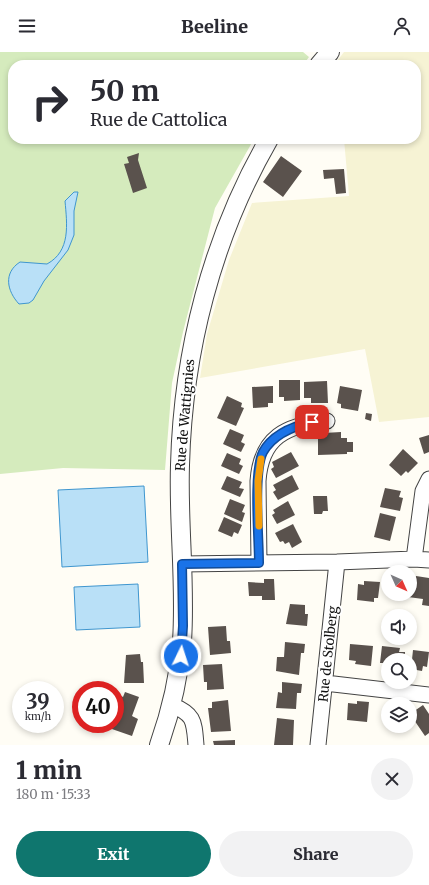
<!DOCTYPE html>
<meta charset="utf-8">
<style>
body{margin:0;font-family:Merriweather,serif;background:#f2f2f3;color:#2b2b33;height:100vh;display:flex;flex-direction:column;font-size:15px;white-space:nowrap}
*{box-sizing:border-box;margin:0}
p{font-size:13px;color:#7c7c81}
.icon{flex:none;width:22px;height:22px;fill:none;stroke:currentColor;stroke-width:2;stroke-linecap:round;stroke-linejoin:round}
.map{position:relative;height:693px;overflow:hidden}
.side{display:flex;flex-direction:column;background:#fff;flex:1}
.side>*{flex:none}
.top-card{position:absolute;left:8px;top:8px;width:413px;height:84px;border-radius:16px;box-shadow:0 2px 6px #0003;background:#fff;color:#2b2b33;overflow:hidden}
.needle{width:26px;rotate:135deg}
.fabs{position:absolute;left:381px;top:513px;display:grid;gap:8px}
.fabs a{display:grid;place-items:center;width:36px;height:36px;border-radius:50%;background:#fff;box-shadow:0 2px 6px #0003;font-size:20px}
.speed{position:absolute;left:12px;top:629px;display:flex;gap:8px;font-size:20px;font-weight:700;text-align:center}
.speed>*{display:grid;place-content:center;width:52px;height:52px;border-radius:50%;background:#fff;box-shadow:0 2px 6px #0003;line-height:1}
.speed small{font-size:10px;font-weight:400}
.speed .limit{border:6px solid #d22;background:#fff;color:#111}
.pin{position:absolute;display:grid;place-items:center;width:34px;height:34px;color:#fff;margin:-17px;border-radius:8px;box-shadow:0 2px 6px #0006}
.me{position:absolute;width:44px;margin:-22px;rotate:4deg;stroke-linejoin:round;filter:drop-shadow(0 0 3px #0008)}
.turn{display:flex;align-items:center;gap:14px;height:84px;padding:0 16px;font-size:18px}
.turn .icon{width:52px;height:52px;stroke-width:2.5}
.turn b{display:block;font-size:28px;line-height:34px}
.round{display:grid;place-items:center;flex:none;width:42px;height:42px;border-radius:21px;background:#f2f2f3}
.head{display:flex;align-items:center;justify-content:space-between;height:68px;padding:0 16px}
h1{font-size:24px;font-weight:800;line-height:30px}
.action{display:flex;gap:8px;margin-top:auto;padding:8px 16px}
.action a{flex:1;height:46px;border-radius:24px;background:#0f766e;color:#fff;font-size:16px;font-weight:800;line-height:46px;text-align:center}
.action a+a{background:#f2f2f3;color:#2b2b33}
header{display:flex;justify-content:space-between;align-items:center;height:52px;padding:0 16px;background:#fff;font-size:18px;font-weight:800}
.map>svg:first-child{display:block}
</style>
<header><svg class="icon" aria-label="menu" viewBox="0 0 24 24"><path d="M4 6h16M4 12h16M4 18h16"/></svg>Beeline<svg class="icon" aria-label="person" viewBox="0 0 24 24"><circle cx="12" cy="8" r="4"/><path d="M4 21q1-7 8-7t8 7"/></svg></header>
<div class="map">
<svg width="429" height="693" viewBox="0 0 429 693">
<rect width="100%" height="100%" fill="#fffdf5"/>
<!-- farmland -->
<path fill="#f6f3d4" d="M344,0h85v365l-50,5 -14,-73 -165,29 7,-44 22,-74 23,-57 97,-7 -5,-57h72v-74h-82z"/>
<!-- green -->
<path fill="#d5ebbd" d="M0,0h303l6,5 -6,8h-290v74h241l-39,69 -32,124 -11,51 -7,87 -102,-2 -63,6z"/>
<!-- water -->
<path fill="#b9e0f7" stroke="#3f96cf" d="M74,140h4l-4,19v24l-6,15 -24,31 -11,19 -4,3 -10,1c-12,-13 -16,-31 1,-42l27,2c24,-13 20,-40 18,-63z
M144,434l4,76 -86,5 -4,-77z
M138,532l2,43 -64,3 -2,-43z"/>
<!-- building -->
<path fill="#5a524d" d="M139,101l-1,7 9,28 -14,5 -9,-29 5,-1 -2,-6z
M281,104l21,15 -19,26 -20,-15z
M344,117l2,24 -10,1 -2,-16 -10,1 -1,-9z
M279,328h21v20l-16,1v-4h-5z
M327,329l1,22h-17v-5h-7v-16z
M273,334v17h-5v4l-15,1 -1,-21z
M340,334l22,4 -4,21 -17,-3v-4l-4,-1z
M227,344l15,7 -1,4 3,1 -8,18 -19,-8z
M366,361l6,1 -1,7 -6,-2z
M230,377l14,6 -3,7 4,2 -4,8 -18,-8z
M341,380v6h6v4h6v10h-6v2l-29,1v-17h6v-5z
M429,383v17l-5,2 -5,-16z
M403,397l15,14 -10,10 -2,-2 -5,5 -12,-11z
M291,400l8,14 -23,12 -5,-9 3,-2 -2,-5z
M227,401l14,6 -2,5 4,2 -4,8 -18,-8z
M292,423l7,14 -21,11 -5,-8 3,-2 -3,-5z
M227,424l15,6 -3,6 5,1 -4,8 -19,-8z
M385,436l16,3 -2,6 4,1 -3,13 -20,-4z
M313,444h14l1,15h-5l-1,3h-8z
M230,447l15,6 -3,7 3,1 -3,9 -18,-8z
M288,449l7,14 -18,9 -5,-9 3,-2 -2,-3z
M380,461l16,4 -6,24 -16,-4z
M224,465l18,8 -4,9 -4,-2 -2,5 -14,-6z
M293,472l9,18 -10,6 -3,-6 -4,2 -2,-3 -3,1 -5,-9z
M416,524l13,2v28l-7,-1 1,-6 -15,-2 3,-19h4z
M264,527h10l1,21h-13v-4h-13l-1,-14 16,1z
M364,529l16,1 -2,16h-4v4l-17,-2 1,-16 6,1z
M290,552l15,1v9h3l-1,12 -21,-2z
M226,574l1,15h3l1,12 -21,2 -2,-28z
M285,590l20,2 -1,9h-3l-2,22 -23,-4 1,-14h7z
M350,592l23,2 -2,20 -16,-2 1,-3 -7,-1z
M382,594l18,2 -1,4h6v8h-17v6h-3v-3h-5z
M413,598l16,2 -2,15 -4,-1 -1,5 -11,-2z
M140,602l1,8h2l1,21h-20l2,-28z
M222,612l2,25 -17,1v-8h-3l-1,-17z
M282,630l20,2 -1,9h-4l-1,16 -20,-1 2,-16 4,1z
M125,640l14,5 -7,19 6,3 -6,17 -23,-8 1,-4h5v-13l6,-15 2,1z
M228,648l3,31 -20,1 -3,-24h4v-6z
M357,649l12,1 -2,20 -20,-2 1,-17 9,1z
M423,653l6,9v19l-4,3 -15,-22z
M384,655l4,1v14l-6,-1z
M277,666l17,2 -1,25h-19z
M235,688v5h-21l-1,-4z"/>
<g fill="none" stroke-linecap="round" stroke-linejoin="round">
<defs>
<path id="minor" d="M414,507l9,-68 6,-12
M259,511l-1,-82c3,-44 28,-56 69,-60
M182,512l155,-2 77,-3 15,1
M325,631l104,12
M171,653c24,9 23,17 25,40
M318,693l19,-183"/>
<path id="tertiary" d="M319,13l11,-13
M159,693c12,-34 20,-68 23,-104 4,-58 -4,-117 -2,-176 3,-114 32,-227 89,-326"/>
</defs>
<!-- minor casing -->
<use href="#minor" stroke="#444" stroke-width="17"/>
<!-- tertiary casing -->
<use href="#tertiary" stroke="#444" stroke-width="20"/>
<!-- minor -->
<use href="#minor" stroke="#fff" stroke-width="15"/>
<!-- tertiary -->
<use href="#tertiary" stroke="#fff" stroke-width="18"/>
</g>
<g fill="none" stroke-linecap="round" stroke-linejoin="round">
<defs>
<path id="route" d="M181,604l2,-30 -1,-62 77,-1c0,-25 -6,-91 4,-111 10,-18 31,-26 49,-30"/>
</defs>
<!-- route casing -->
<use href="#route" stroke="#114b97" stroke-width="10"/>
<!-- route -->
<use href="#route" stroke="#1a73e8" stroke-width="7"/>
<!-- slow -->
<path stroke="#f59e0b" stroke-width="7" d="M259,474l-1,-45 3,-22"/>
</g>
<g text-anchor="middle" dominant-baseline="central" stroke-width="4" stroke-linejoin="round" paint-order="stroke">
<!-- street labels -->
<g font-size="13" fill="#111" stroke="#fff">
<text transform="translate(185 363) rotate(-85)">Rue de Wattignies</text>
<text transform="translate(328 602) rotate(-84)">Rue de Stolberg</text>
</g>
</g>
</svg>
<div class="fabs">
<a><svg class="needle" viewBox="-14 -14 28 28"><path d="M0-13l5 13h-10z" fill="#e53935"/><path d="M0 13l5-13h-10z" fill="#7c7c81"/></svg></a>
<a><svg class="icon" aria-label="sound" viewBox="0 0 24 24"><path d="M4 9h4l5-4v14l-5-4H4zM17 9q2 3 0 6"/></svg></a>
<a><svg class="icon" aria-label="search" viewBox="0 0 24 24"><circle cx="10" cy="10" r="6"/><path d="M15 15l6 6"/></svg></a>
<a><svg class="icon" aria-label="layers" viewBox="0 0 24 24"><path d="M12 4l9 5-9 5-9-5zM3 14l9 5 9-5"/></svg></a>
</div>
<div class="speed"><div>39<small>km/h</small></div><div class="limit">40</div></div>
<div class="pin" style="left:312px;top:370px;background:#d93025"><svg class="icon" aria-label="arrive" viewBox="0 0 24 24"><path d="M6 21V4h12l-3 4 3 4H6"/></svg></div>
<svg class="me" style="left:181px;top:604px" viewBox="-20 -20 40 40"><circle r="17" fill="#1a73e8" stroke="#fff" stroke-width="3"/><path d="M0-11L8 9 0 5-8 9z" fill="#fff"/></svg>
<div class="top-card">
<div class="turn"><svg class="icon" aria-label="right" viewBox="0 0 24 24"><path d="M7 20v-9h11M14 6l5 5-5 5"/></svg><div><b>50 m</b>Rue de Cattolica</div></div>
</div>
</div>
<section class="side">
<div class="head"><div><h1>1 min</h1><p>180 m · 15:33</p></div><a class="round"><svg class="icon" aria-label="close" viewBox="0 0 24 24"><path d="M6 6l12 12M18 6L6 18"/></svg></a></div>
<div class="action"><a>Exit</a><a>Share</a></div>
</section>
